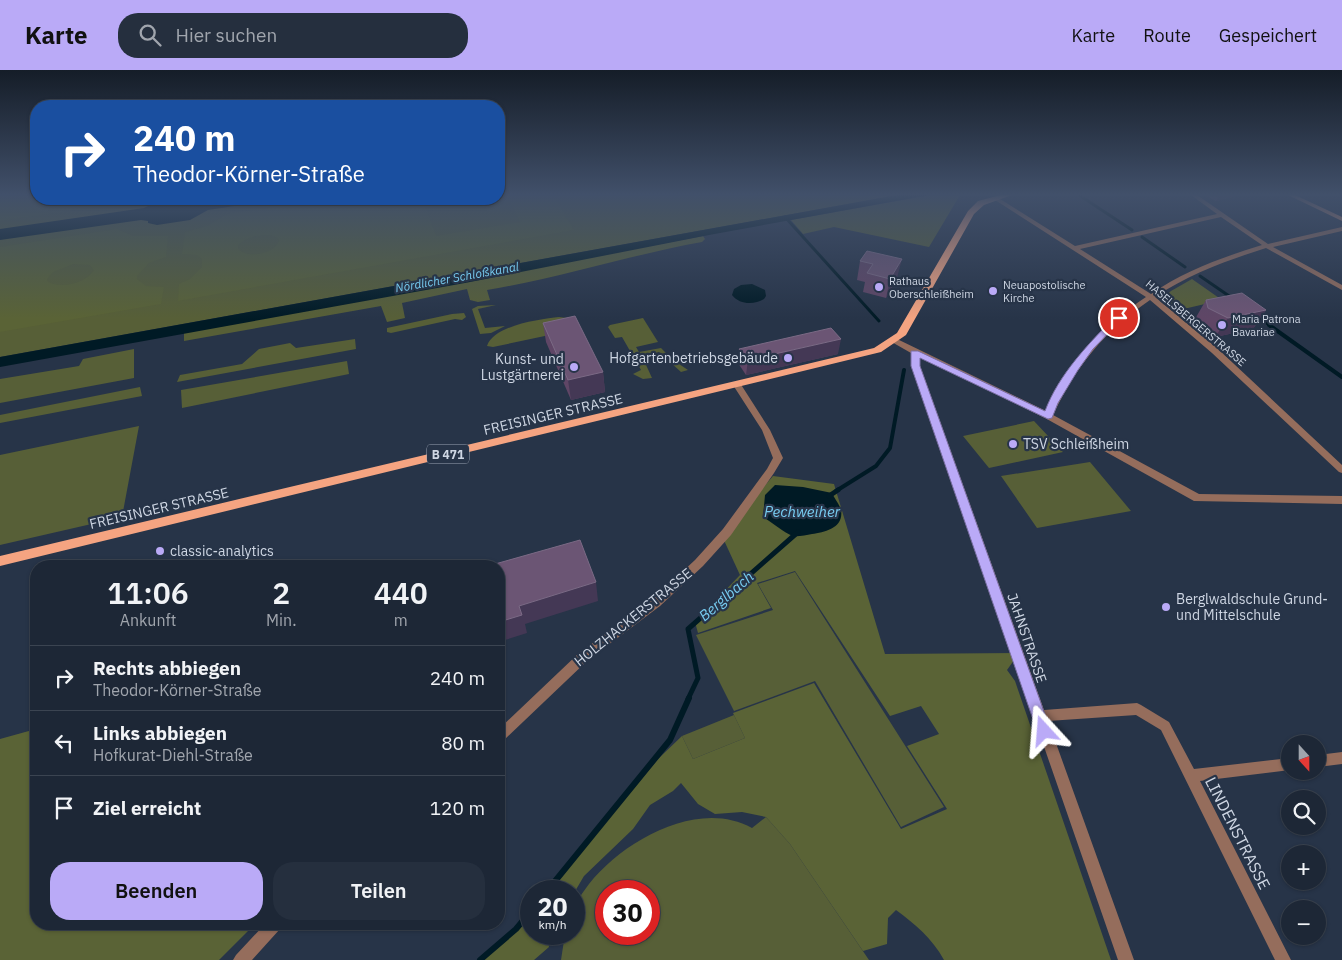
<!DOCTYPE html>
<html lang="de">
<meta charset="utf-8">
<style>
body{margin:0;font-family:"IBM Plex Sans",sans-serif;background:#252f3e;color:#f1f3f6;height:100vh;display:flex;flex-direction:column;font-size:19px;white-space:nowrap}
*{box-sizing:border-box;margin:0}
p{font-size:16px;color:#a0a5ad}
.icon{flex:none;width:28px;height:28px;fill:none;stroke:currentColor;stroke-width:2;stroke-linecap:round;stroke-linejoin:round}
.map{position:relative;flex:1;overflow:hidden}
.drawer{position:absolute;left:30px;top:490px;width:475px;height:370px;display:flex;flex-direction:column;background:#1d2736;border-radius:20px;box-shadow:0 1px 4px #0004,0 0 0 1px #3b4451}
.drawer>*{flex:none}
.hud{position:absolute;left:30px;top:30px;width:475px;height:105px;border-radius:20px;box-shadow:0 1px 4px #0004,0 0 0 1px #3b4451;background:#1a4fa0;color:#fff;overflow:hidden}
.needle{width:32px;rotate:159deg}
.controls{position:absolute;left:1281px;top:665px;display:grid;gap:10px}
.controls a{display:grid;place-items:center;width:45px;height:45px;border-radius:50%;background:#1d2736;box-shadow:0 1px 4px #0004,0 0 0 1px #3b4451;font-size:25px}
.speed{position:absolute;left:520px;top:810px;display:flex;gap:10px;font-size:25px;font-weight:700;text-align:center}
.speed>*{display:grid;place-content:center;width:65px;height:65px;border-radius:50%;background:#1d2736;box-shadow:0 1px 4px #0004,0 0 0 1px #3b4451;line-height:1}
.speed small{font-size:12px;font-weight:400}
.speed .limit{border:8px solid #d22;background:#fff;color:#111}
.pin{position:absolute;display:grid;place-items:center;width:42px;height:42px;color:#fff;margin:-21px;border:2px solid #fff;border-radius:50%;box-shadow:0 1px 5px #0007}
.me{position:absolute;width:55px;margin:-28px;rotate:341deg;stroke-linejoin:round;filter:drop-shadow(0 0 4px #0008)}
.turn{display:flex;align-items:center;gap:18px;height:105px;padding:0 20px;font-size:22px}
.turn .icon{width:65px;height:65px;stroke-width:2.5}
.turn b{display:block;font-size:35px;line-height:42px}
.eta{display:flex;justify-content:space-evenly;align-items:center;height:85px;text-align:center}
.eta b{font-size:30px;font-weight:600;line-height:35px}
.button{display:flex;gap:10px;margin-top:auto;padding:10px 20px}
.button a{flex:1;height:58px;border-radius:20px;background:#baaaf7;color:#111;font-size:20px;font-weight:600;line-height:58px;text-align:center}
.button a+a{background:#252f3e;color:#f1f3f6}
ul{padding:0;list-style:none}
li{display:flex;align-items:center;gap:15px;height:65px;padding:0 20px;border-top:1px solid #3b4451}
li div{flex:1}
li b{display:block;font-size:19px}
li em{font-style:normal}
header{display:flex;align-items:center;gap:30px;box-sizing:border-box;height:70px;padding:0 25px;background:#baaaf7;color:#111}
header strong{font-size:24px}
nav{display:flex;gap:28px;margin-inline-start:auto;font-size:18px}
.search{width:350px;height:45px;background:#252f3e;display:flex;align-items:center;gap:12px;box-sizing:border-box;padding:0 18px;border-radius:20px;color:#a0a5ad;font-size:19px}
.map>svg:first-child{display:block}
</style>
<header>
<strong>Karte</strong>
<div class="search"><svg class="icon" aria-label="search" viewBox="0 0 24 24"><circle cx="10" cy="10" r="6"/><path d="M15 15l6 6"/></svg>Hier suchen</div>
<nav><a>Karte</a><a>Route</a><a>Gespeichert</a></nav>
</header>
<div class="map">
<svg width="1342" height="890" viewBox="0 0 1342 890">
<rect width="100%" height="100%" fill="#273448"/>
<!-- green -->
<path fill="#575f37" fill-rule="evenodd" d="M0,125h36v4h463v-4h398l-897,162z
M930,125h30l-31,52 -95,-20 -31,7 -12,-14z
M703,166l2,3 -3,3c-72,13 -142,36 -215,48l3,10 -12,2 -8,-2 -3,-11 -65,14 3,15 -18,4 -6,-16 -197,35v-8z
M1192,209l30,21 -47,11 -10,-9 -1,-5 7,-6z
M496,235l-18,4 7,19 20,-2 -14,7 -11,1 -8,-25 6,-3z
M464,243l2,4 -4,3 -7,-1 -64,14 -4,-1v-4l65,-14z
M559,247l8,1 11,11 -85,18 -6,-1c7,-21 54,-27 72,-29z
M643,248l15,24 -22,5 3,5 22,-4 12,12 15,10 -7,2 -22,-20 -17,4 10,22 -9,1 -10,-5 8,-4 -19,-33 -7,1 -7,-11 2,-2z
M355,269l1,10 -179,33 3,-7 62,-11 17,-15 31,-6 6,5z
M134,279v29l-134,25v-24l79,-13 4,-7z
M347,291l2,13 -167,34 -1,-18z
M140,317l2,9 -142,27v-8z
M1034,351l29,31 -74,16 -26,-32z
M139,356l-17,91 -122,28v-90z
M1090,392l41,49 -94,17 -36,-52z
M795,502l149,235 -43,20 -86,-146 -81,30 -38,-76 77,-25 -15,-26z
M734,645l11,23 -52,21 -11,-23z
M766,747l24,27 79,116h-308l4,-26h9c0,-8 -1,-16 0,-23 1,-9 10,-20 15,-27 34,-43 109,-86 163,-56zM606,821h43v43h-43z"/>
<!-- forest -->
<path fill="#5a6336" fill-rule="evenodd" d="M0,125h36v4h94l-8,4 -122,18z
M507,125h46l21,35 -396,71 1,-17 11,-5 12,-12v-8l-5,-4 -15,-1 3,-22 22,-6 20,-12 99,-15h100l-3,1 13,36 84,-14zM270,165l8,3 1,3c-5,13 -31,18 -41,8v-4c8,-8 20,-10 32,-10z
M117,159l16,7h35l-2,21 -17,6 -12,13v3l9,7 18,1 -3,17 -161,28v-85zM73,194l17,1 4,5c-8,13 -32,19 -46,12l-1,-3 6,-7z
M773,406l61,8 51,170 134,-1 -12,17 8,11 96,279h-167c-12,-22 -29,-36 -48,-50l-8,8 -1,26 -24,7 -73,-107 -24,-27 -24,-5 -27,2 -17,-10 -17,-21 -8,8 -23,14 -17,24 -49,47 -10,17v-2h-26l111,-133 23,-22 11,23 52,-21 -12,-25 81,-30 87,146 46,-20 -40,-63 32,-12 -18,-28 -31,10 -95,-145 -38,12 14,25 -73,25 -3,-11 45,-47 -18,-39z
M36,659v195h219l-36,36h-219v-221z
M531,842v22h16l2,13 -15,13h-53l35,-29z"/>
<!-- water -->
<path fill="#001a25" d="M897,125h32l-220,40 -244,48 -465,84v-10z
M162,129h120l-74,11 -18,10 -33,5 -9,-2v-2l-7,-1 -141,20v-11l144,-21z
M752,214l13,6 1,6 -2,3c-10,6 -24,6 -32,-4l2,-6 7,-4z
M775,415l28,2 29,6c2,5 8,12 9,17 3,18 -16,22 -29,24 -6,1 -14,3 -19,2 -9,-3 -21,-14 -30,-19l2,-22z"/>
<g fill="none" stroke-linecap="round" stroke-linejoin="round">
<!-- stream-far3 -->
<path stroke="#001a25" stroke-width="3" d="M1079,125l53,35
M785,147l94,104
M1142,167l43,30
M1200,206l32,22
M1256,246l15,10"/>
<!-- stream-far2 -->
<path stroke="#001a25" stroke-width="4" d="M1269,255l73,52
M836,421l40,-25 14,-18 14,-78"/>
<!-- stream-far1 -->
<path stroke="#001a25" stroke-width="5" d="M829,426l9,-6
M688,629l10,-21 -10,-49 110,-97"/>
<!-- stream -->
<path stroke="#001a25" stroke-width="6" d="M547,821l123,-151 19,-42
M480,890l36,-31 15,-18"/>
<!-- minor -->
<path fill="#956d5c" fill-rule="evenodd" d="M1191,125h6l71,49 74,-17v4l-69,16 69,38v5l-76,-42c-38,12 -77,26 -111,49l63,52 124,116v8l-3,-1 -127,-119 -62,-53c-46,32 -73,64 -97,115l146,79 143,2v8l-148,-3 -149,-83 -126,-62 1,10 124,344 93,-7 4,2 28,17 25,47 96,-11v12l-90,11 91,179h-16l-114,-230 -25,-15 -88,6 86,239h-16l-206,-594 -1,-13 -21,-12 4,-2h3l149,72c24,-49 54,-83 100,-114l-154,-99 5,-1 78,49 142,-32zM1221,147l41,28c-39,12 -78,26 -111,49l-71,-45z
M737,312l3,1 30,47 13,28 -9,15 -43,62 -28,31 -43,40 -73,55 -84,80 -4,2v-14l80,-76 73,-53 43,-40 28,-31 44,-60 6,-11 -11,-28 -29,-45z
M1342,682v12l-24,3v-12z
M265,854h17l-2,5 -28,31h-19l3,-5z"/>
<!-- secondary -->
<path fill="#cb8c71" fill-rule="evenodd" d="M1288,125h7l47,22v4z"/>
<!-- primary -->
<path fill="#f5a481" fill-rule="evenodd" d="M1001,125h11l-28,10 -10,9 -68,121 -25,17 -881,214v-10l874,-208 23,-15 71,-122 10,-10z"/>
</g>
<!-- wall -->
<path fill="#5f4666" d="M1204,125h36l-24,6z
M867,181l30,27 -11,20 -23,-6 2,-10 -8,-2 3,-19z
M1206,230l60,10 -13,19 -38,8 -19,-10 -1,-8z
M543,253l60,49 2,20 -34,8 -25,-58z
M739,279l99,5 -92,21 -8,-12z"/>
<!-- shaded-wall -->
<path fill="#443855" d="M1219,125h21l-24,6z
M902,189l-5,19 -11,20 4,-19z
M1266,240l-13,19 -38,8 13,-19z
M841,269l-3,15 -92,21 2,-15z
M603,302l2,20 -34,8 -3,-20z
M596,512l2,19 -73,23 2,9 -22,7 -6,-18 20,-16z"/>
<!-- building -->
<path fill="#6b5574" stroke="#7b6a85" d="M867,181l35,8 -12,20 -23,-6 6,-9 -13,-3z
M1242,223l24,17 -38,8 -20,-10 -2,-8z
M575,246l28,56 -35,8 -25,-57z
M831,258l10,11 -93,21 -9,-11z
M580,470l16,42 -77,24 3,9 -23,7v-56h-11z"/>
<!-- sky -->
<linearGradient id="sky" x2="0" y2="1"><stop stop-color="#151d28"/><stop offset="0.5" stop-color="#41506a"/><stop offset="1" stop-color="#41506a" stop-opacity="0"/></linearGradient>
<rect width="1342" height="249" fill="url(#sky)"/>
<!-- route -->
<path fill="#baaaf7" stroke="#796ea1" d="M1116,246l7,2 -30,31 -15,21 -20,33 -6,15 -4,1 -128,-61v8l131,365 -2,5 -5,2 -5,-2 -2,-5 -126,-365v-15h7l127,60c14,-37 44,-68 71,-95z"/>
<!-- markers -->
<g fill="#baaaf7" stroke="#273448" stroke-width="2">
<circle cx="879" cy="217" r="5"/>
<circle cx="993" cy="221" r="5"/>
<circle cx="1222" cy="255" r="5"/>
<circle cx="788" cy="288" r="5"/>
<circle cx="574" cy="297" r="5"/>
<circle cx="1013" cy="374" r="5"/>
<circle cx="160" cy="481" r="5"/>
<circle cx="1166" cy="537" r="5"/>
</g>
<g text-anchor="middle" dominant-baseline="central" stroke-width="4.5" stroke-linejoin="round" paint-order="stroke">
<!-- far-poi labels -->
<g font-size="11" fill="#ced6e3" stroke="#273448" text-anchor="start">
<text x="889" y="211">Rathaus<tspan x="889" dy="13">Oberschleißheim</tspan></text>
<text x="1003" y="215">Neuapostolische<tspan x="1003" dy="13">Kirche</tspan></text>
<text x="1232" y="249">Maria Patrona<tspan x="1232" dy="13">Bavariae</tspan></text>
</g>
<!-- far-street labels -->
<g font-size="11" fill="#ced6e3" stroke="#273448">
<text transform="translate(1196 253) rotate(40)">HASELSBERGERSTRASSE</text>
</g>
<!-- far-water labels -->
<g font-size="12" font-style="italic" fill="#77cbf0" stroke="#273448">
<text transform="translate(457 207) rotate(-10)">Nördlicher Schloßkanal</text>
</g>
<!-- shield labels -->
<rect fill="#273448" stroke="#9ca5b4" stroke-width="1" x="427" y="374.5" width="42" height="19" rx="4"/>
<g font-size="12" font-weight="bold" fill="#ced6e3">
<text x="448" y="384">B 471</text>
</g>
<!-- poi labels -->
<g font-size="14" fill="#ced6e3" stroke="#273448" text-anchor="start">
<text x="778" y="288" text-anchor="end">Hofgartenbetriebsgebäude</text>
<text x="564" y="289" text-anchor="end">Kunst- und<tspan x="564" dy="16">Lustgärtnerei</tspan></text>
<text x="1023" y="374">TSV Schleißheim</text>
<text x="170" y="481">classic-analytics</text>
<text x="1176" y="529">Berglwaldschule Grund-<tspan x="1176" dy="16">und Mittelschule</tspan></text>
</g>
<!-- street labels -->
<g font-size="14" fill="#ced6e3" stroke="#273448">
<text transform="translate(553 344) rotate(-13)">FREISINGER STRASSE</text>
<text transform="translate(159 438) rotate(-13)">FREISINGER STRASSE</text>
<text transform="translate(633 547) rotate(-39)">HOLZHACKERSTRASSE</text>
<text transform="translate(1027 568) rotate(71)">JAHNSTRASSE</text>
</g>
<!-- water labels -->
<g font-size="15" font-style="italic" fill="#77cbf0" stroke="#273448">
<text x="802" y="441">Pechweiher</text>
<text transform="translate(726 526) rotate(-41)">Berglbach</text>
</g>
<!-- near-street labels -->
<g font-size="16" fill="#ced6e3" stroke="#273448">
<text transform="translate(1238 763) rotate(63)">LINDENSTRASSE</text>
</g>
</g>
</svg>
<div class="controls">
<a><svg class="needle" viewBox="-14 -14 28 28"><path d="M0-13l5 13h-10z" fill="#e53935"/><path d="M0 13l5-13h-10z" fill="#a0a5ad"/></svg></a>
<a><svg class="icon" aria-label="search" viewBox="0 0 24 24"><circle cx="10" cy="10" r="6"/><path d="M15 15l6 6"/></svg></a>
<a>+</a>
<a>−</a>
</div>
<div class="speed"><div>20<small>km/h</small></div><div class="limit">30</div></div>
<div class="pin" style="left:1119px;top:248px;background:#d93025"><svg class="icon" aria-label="arrive" viewBox="0 0 24 24"><path d="M6 21V4h12l-3 4 3 4H6"/></svg></div>
<svg class="me" style="left:1044px;top:661px" viewBox="-20 -20 40 40"><path d="M0-17L14 15 0 8-14 15z" fill="#baaaf7" stroke="#fff" stroke-width="4"/></svg>
<div class="hud">
<div class="turn"><svg class="icon" aria-label="right" viewBox="0 0 24 24"><path d="M7 20v-9h11M14 6l5 5-5 5"/></svg><div><b>240 m</b>Theodor-Körner-Straße</div></div>
</div>
<section class="drawer">
<div class="eta">
<div><b>11:06</b><p>Ankunft</p></div>
<div><b>2</b><p>Min.</p></div>
<div><b>440</b><p>m</p></div>
</div>
<ul>
<li><svg class="icon" aria-label="right" viewBox="0 0 24 24"><path d="M7 20v-9h11M14 6l5 5-5 5"/></svg><div><b>Rechts abbiegen</b><p>Theodor-Körner-Straße</p></div><em>240 m</em></li>
<li><svg class="icon" aria-label="left" viewBox="0 0 24 24"><path d="M17 20v-9H6M10 6l-5 5 5 5"/></svg><div><b>Links abbiegen</b><p>Hofkurat-Diehl-Straße</p></div><em>80 m</em></li>
<li><svg class="icon" aria-label="arrive" viewBox="0 0 24 24"><path d="M6 21V4h12l-3 4 3 4H6"/></svg><div><b>Ziel erreicht</b></div><em>120 m</em></li>
</ul>
<div class="button"><a>Beenden</a><a>Teilen</a></div>
</section>
</div>
